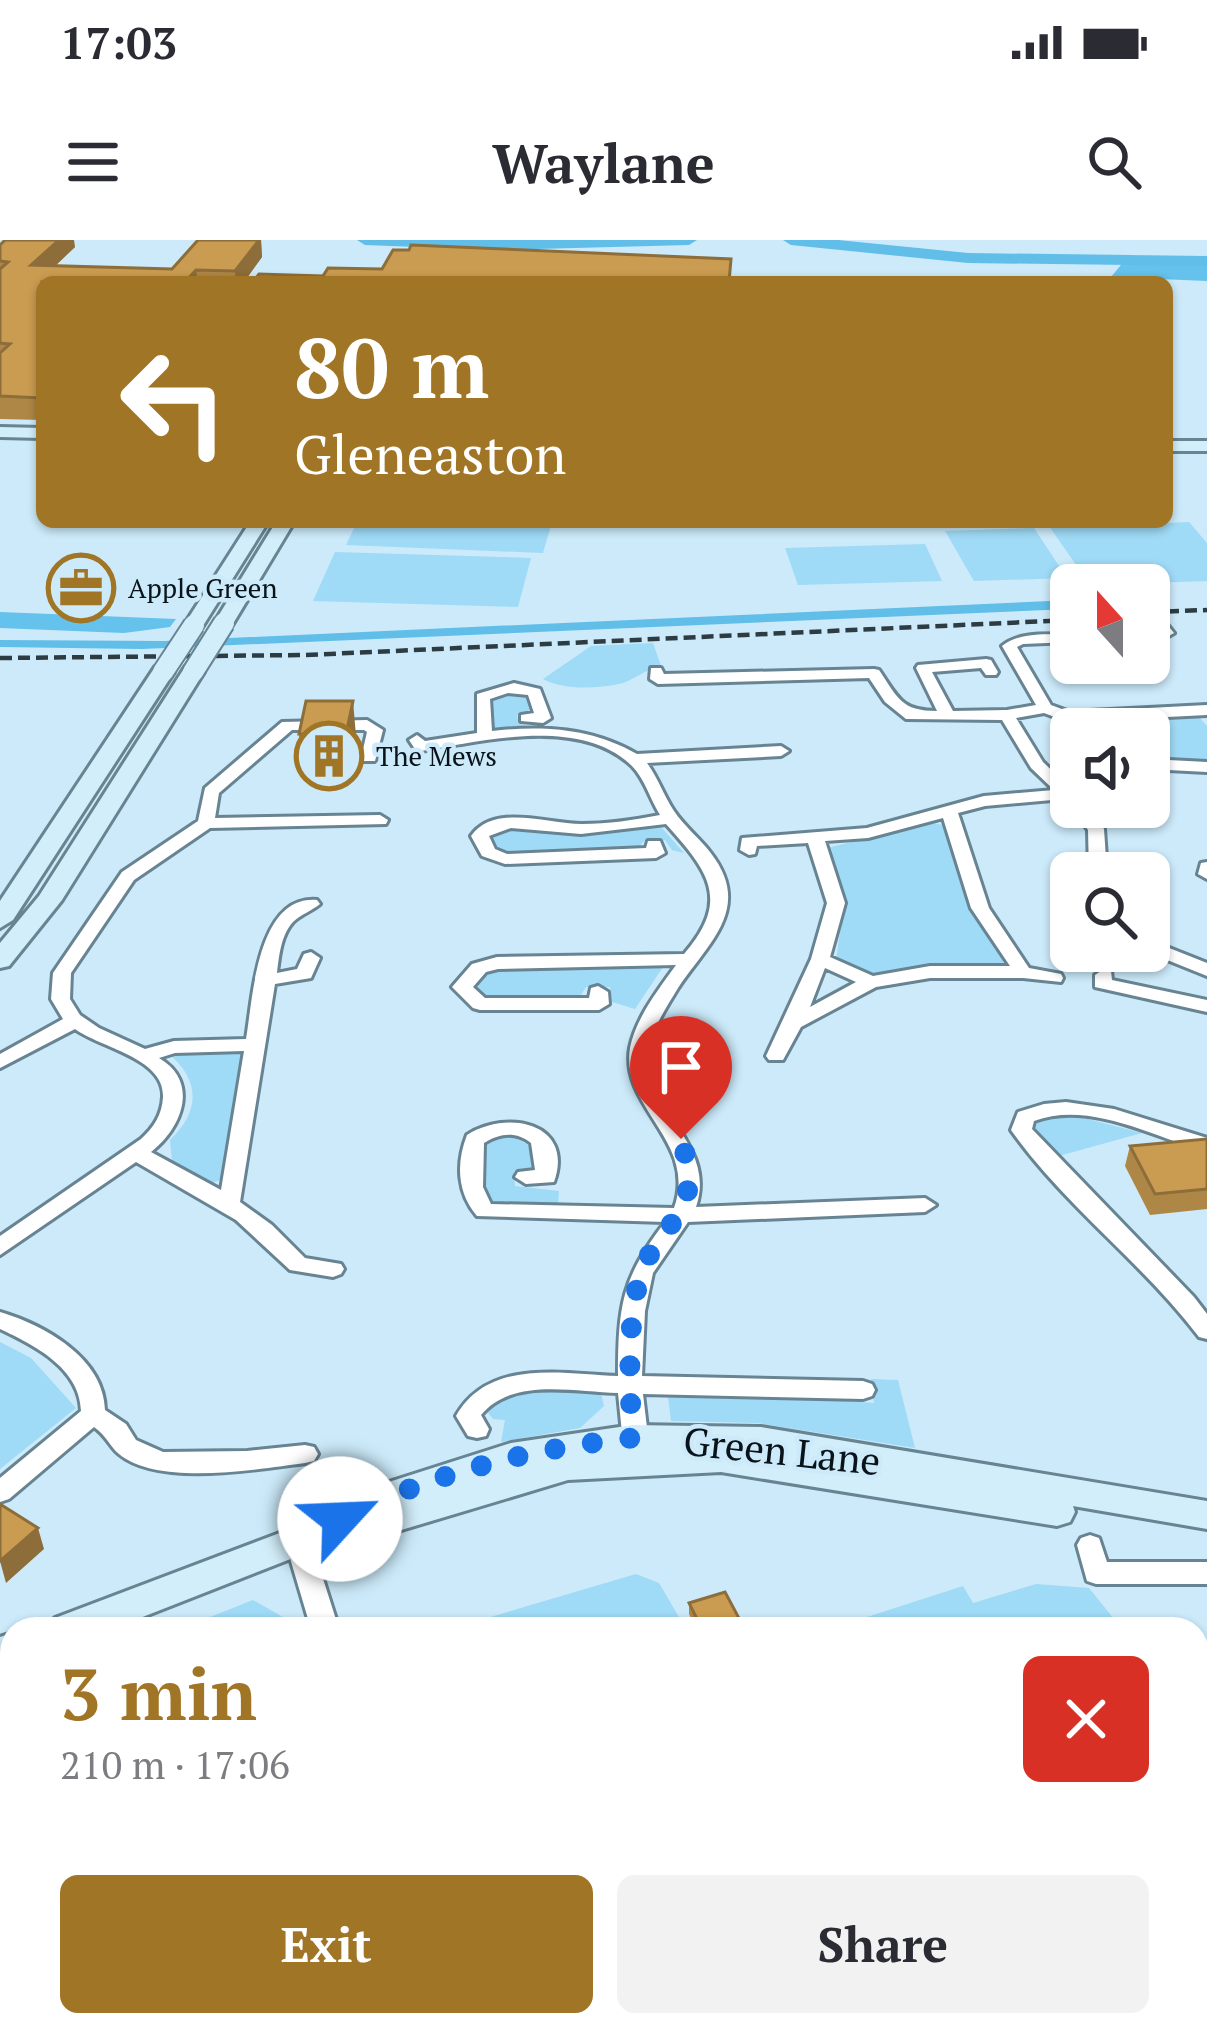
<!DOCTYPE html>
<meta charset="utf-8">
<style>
body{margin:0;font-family:"PT Serif",serif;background:#f2f2f3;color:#2b2b33;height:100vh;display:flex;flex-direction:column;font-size:45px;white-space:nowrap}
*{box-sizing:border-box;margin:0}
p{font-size:39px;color:#7c7c81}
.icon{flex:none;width:66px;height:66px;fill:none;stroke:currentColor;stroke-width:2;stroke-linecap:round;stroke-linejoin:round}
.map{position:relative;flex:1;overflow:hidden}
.panel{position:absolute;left:0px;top:1377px;width:1209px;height:420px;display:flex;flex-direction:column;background:#fff;border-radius:36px 36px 0 0;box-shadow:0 3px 9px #0004}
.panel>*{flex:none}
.top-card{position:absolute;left:36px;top:36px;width:1137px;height:252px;border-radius:18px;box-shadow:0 3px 9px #0004;background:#a17526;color:#fff;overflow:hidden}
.needle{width:78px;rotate:339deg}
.buttons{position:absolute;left:1050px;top:324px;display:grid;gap:24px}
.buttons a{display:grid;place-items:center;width:120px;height:120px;border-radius:18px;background:#fff;box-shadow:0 3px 9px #0004;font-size:60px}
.pin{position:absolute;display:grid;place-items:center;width:102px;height:102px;color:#fff;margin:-123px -51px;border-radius:50% 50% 50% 0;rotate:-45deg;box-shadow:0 0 12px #0007}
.pin .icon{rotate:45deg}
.me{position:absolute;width:132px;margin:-66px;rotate:65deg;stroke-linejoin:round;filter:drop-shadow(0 0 9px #0008)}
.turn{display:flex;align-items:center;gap:42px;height:252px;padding:0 60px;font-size:54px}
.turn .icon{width:156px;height:156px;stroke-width:2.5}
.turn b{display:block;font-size:84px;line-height:102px}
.round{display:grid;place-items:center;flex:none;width:126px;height:126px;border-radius:18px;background:#f2f2f3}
.summary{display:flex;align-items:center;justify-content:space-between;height:204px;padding:0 60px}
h1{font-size:72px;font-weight:600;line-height:90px;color:#a17526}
.button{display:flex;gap:24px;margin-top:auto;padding:24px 60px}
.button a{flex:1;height:138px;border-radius:18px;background:#a17526;color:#fff;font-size:48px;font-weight:600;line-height:138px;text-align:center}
.button a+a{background:#f2f2f3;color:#2b2b33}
.status{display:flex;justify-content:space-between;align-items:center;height:84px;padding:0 60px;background:#fff;direction:ltr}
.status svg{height:33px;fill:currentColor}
header{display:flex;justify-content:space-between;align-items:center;height:156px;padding:0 60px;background:#fff;font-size:54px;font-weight:600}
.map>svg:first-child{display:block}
</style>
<div class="status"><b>17:03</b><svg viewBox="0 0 49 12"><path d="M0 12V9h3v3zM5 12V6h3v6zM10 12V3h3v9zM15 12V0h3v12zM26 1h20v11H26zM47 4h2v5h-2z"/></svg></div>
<header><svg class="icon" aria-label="menu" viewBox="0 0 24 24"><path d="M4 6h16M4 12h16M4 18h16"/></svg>Waylane<svg class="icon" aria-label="search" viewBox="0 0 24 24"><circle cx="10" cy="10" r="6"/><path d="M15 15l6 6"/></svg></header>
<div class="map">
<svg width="1207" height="1797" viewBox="0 0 1207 1797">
<rect width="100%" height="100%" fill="#cceafa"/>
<!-- green -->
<path fill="#9fdaf6" d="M357,282h195l-9,31 -197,-8z
M1059,282h59l-23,1 1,3 93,-4 18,21v38l-117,4 -41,-59h11z
M1034,288l33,50 -93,3 -29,-50z
M925,304l17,37 -144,4 -13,-37z
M335,312l196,6 -13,49 -205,-6z
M653,403l8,23c-16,3 -30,16 -42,18 -25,5 -55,6 -76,-5l48,-33z
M500,452l26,1 7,16 -16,6 2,9 27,6 -55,-1 -2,-29z
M1197,475l10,11v36l-58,-3v-30l-25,-1 -2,-10z
M931,583l20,3 11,60 45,75 -16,6 -60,1 -54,9 -41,-17 8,-57 -17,-55z
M509,585l54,7 99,-4 22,25 -12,-3 -7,-10 -21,1 -8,9 -133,3 -14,-10 7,-14z
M663,727l-28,42 -23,-7 -2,-15h-24l-7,11 -91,2 -13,-5 -3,-12 22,-14z
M238,810l7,3 -19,125 -14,5 -40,-21 -2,-22c31,-30 30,-60 -2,-87z
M1065,873l77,20 -87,24 -21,-19 -4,-13 6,-7z
M509,895l22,11 4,24 -21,1 1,15 44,5 -1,13 -58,2 -20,-11 3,-54z
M0,1102l31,16 45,50 -76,61z
M871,1139l27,1 17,68 -157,-25 -87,-2 -4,-32 207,14z
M525,1146l75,3 4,17 -24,22 -79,14 4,-22 -12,-1 -7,-9 9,-13z
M636,1334l23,9 27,46h-236z
M1036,1344l53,4 33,41h-292l133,-43 10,17z
M253,1360l51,29h-124z
M1197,1483l10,13v301h-779l-3,-12h772z"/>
<!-- forest -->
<path fill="#64c2ec" d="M1125,20l82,1v20l-96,-4z
M0,372l176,7 -6,8 -46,6 -124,-5z"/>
<!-- water -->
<path fill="#60bee8" d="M1071,360v9l-929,40 -142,-2v-7l164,1z"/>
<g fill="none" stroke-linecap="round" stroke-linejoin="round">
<!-- river -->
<path fill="#60bee8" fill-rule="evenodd" d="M357,0h340l-8,5 -193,5 -131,-5z
M783,0h55l130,13 239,3v10l-239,-3 -177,-18z"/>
<defs>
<path id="street" d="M1156,383h10l8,10 -7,4 -18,1v-8l7,-1z
M1071,394v8l-48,2 -6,3 34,58 19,7 137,-7v10l-139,7 -24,-9 -28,5 27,44 28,27v14l-8,-4 -78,7 -27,7 31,95 40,60 32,6 2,4 -2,4 -38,-4h-93l-54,9 -75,40 -18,33h-14l-3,-4 45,-97 16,-56 -19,-60 -51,3 -2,8 -6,1 -9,-5 2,-12 125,-10 117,-32 70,-6 -23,-22 -29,-48 -96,-1 -21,-17 -16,-24 -211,6 -8,-5 1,-11h10l3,6 210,-5 5,1c19,28 22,41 58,41l-21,-43 2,-3 68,-6 5,1 7,12 -2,3h-10l-5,-7 -49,4 21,39 54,-1 29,-5 -34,-59c19,-15 45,-11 69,-12zM943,578l28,90 39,58h-80l-57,10 -43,-19 15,-54 -20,-62 43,-3zM825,728l31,14 -46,25z
M514,443l26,6 11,29 -8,5 -22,-2v-6l13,-2 -6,-18 -20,-2 -18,6 2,32c51,-6 100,-3 145,23l144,-8 8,5 -8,5 -134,7c11,15 17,33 27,48 10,15 25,27 36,41 44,56 -2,91 -32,136 -12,20 -28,43 -29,67 -2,58 68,90 47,152l229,-9 11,7 -11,7 -237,10 -35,51 -8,38 -3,65 221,5 9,3 3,6 -3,6 -9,3 -220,-5 7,59 -4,7 -9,2 -9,-2 -4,-7 -6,-60c-44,-1 -106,-16 -137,22l8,14 -3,7 -9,2 -9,-2 -12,-20c33,-58 106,-42 162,-40 0,-71 4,-98 47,-154l-188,-6c-20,-23 -21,-53 -10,-81 40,-26 108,-12 87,47l-28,2 -11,-7 3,-5 17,-2 -4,-27c-15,-12 -31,-10 -47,0l-1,44 8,17 183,4c24,-67 -54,-100 -44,-160 6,-30 28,-58 46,-83l-178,4 -12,3 -13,15 12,11h104l2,-10 7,-2 10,6 1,12 -10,6h-119l-7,-2 -21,-21 20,-23 25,-7 187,-3c48,-55 23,-84 -18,-130l-85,10 -70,-6 -22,8 6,13 12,5 139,-6 2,-7h12l5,12 -9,5 -151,6 -23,-8 -11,-20c23,-33 77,-12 111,-12 26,0 52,-4 78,-9 -10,-16 -15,-36 -28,-49 -52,-50 -148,-25 -211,-15l-6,-2 -6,-9 8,-5 8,6 52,-8v-39z
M367,480l16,10 -8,31h-12l-2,-3 6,-26 -3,-2h-72l-73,63 -4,25 165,-3 8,5 -2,4 -176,4 -76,52 -63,93 -1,26 10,16 19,13 46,21 29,-8 72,-2c7,-41 11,-144 71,-139l3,4c-7,6 -20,11 -27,18 -12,13 -14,34 -16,51l20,-4 7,-15 7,-2 9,6 -9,20 -36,6 -35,218 32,23 33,33 36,6 3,5 -3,5 -8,3 -43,-7 -54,-50 -100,-58 -136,93v-19l141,-97c13,-12 21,-24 22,-42 2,-39 -62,-49 -88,-68l-75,39v-14l63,-35 -12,-20 2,-26 69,-101 76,-51 7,-33 77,-66zM244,811l-23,139 -70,-38c31,-24 49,-70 8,-94l16,-5z
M1149,519l58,3v10l-58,-3z
M1071,565l16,2 17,22 3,44h-18l-1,-43z
M1207,622v17l-9,-5 3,-11z
M1149,700l58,23v13l-62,-25h4z
M1104,729l7,2 1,9 95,20v12l-112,-25v-12z
M1066,862l48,7 93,29v14c-53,-15 -118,-52 -173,-31l-2,8 162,168 13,17v25l-8,-2c-57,-75 -134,-131 -188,-207l7,-18 26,-8z
M0,1072c44,13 104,46 105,98l21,14 10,16 27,12 84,-1 58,-6 9,2 4,7 -4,7 -9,2c-48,6 -146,24 -186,-9 -9,-7 -12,-18 -25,-27l-85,72 -9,3v-24l81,-67c-1,-43 -47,-66 -81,-82z
M298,1291l9,3 4,7 28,88h-28l-26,-88 4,-7z
M1090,1295l9,3 8,24h100v22h-111l-9,-3 -10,-36 4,-7z
M12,1602v28l-12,4v-28z
M131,1785h32l2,12h-32z
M206,1785h32l2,12h-32z"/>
<path id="secondary" d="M0,187l42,1v10l-42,-1z
M1167,201h40v10h-40z
M250,282h18l-67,107h-14l-3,-4z
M276,282h18l-63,105h-14l-3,-4z
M163,426l11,6 -161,248 -13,8v-27l155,-234z
M193,426l11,6 -142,228 -53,66 -9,2v-25l39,-47 146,-229z
M633,1185l128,2 446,74v28l-134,-23 2,6 -5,10 -13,4 -336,-54 -153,8 -200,60 -16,-10 -41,21 -199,78h-63l6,-11 230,-87 85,-43 141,-45z
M12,1393v33l-12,4v-33z"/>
</defs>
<!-- street casing -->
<use href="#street" stroke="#688492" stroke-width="6"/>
<!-- secondary casing -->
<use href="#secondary" stroke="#688492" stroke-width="6"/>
<!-- street -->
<use href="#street" fill="#fff" fill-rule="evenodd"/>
<!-- secondary -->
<use href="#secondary" fill="#d2eefa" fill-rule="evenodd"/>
<!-- rail -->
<path stroke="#2d3b43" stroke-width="4.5" stroke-dasharray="12 6" stroke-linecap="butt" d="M1149,372l58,-2
M0,418l306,-3 765,-35"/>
<defs>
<path id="secondary-bridge" d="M163,432l31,-47
M193,432l31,-49"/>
</defs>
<!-- secondary-bridge casing -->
<use href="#secondary-bridge" stroke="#688492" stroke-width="24" stroke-linecap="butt"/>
<!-- secondary-bridge -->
<use href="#secondary-bridge" stroke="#d2eefa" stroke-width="20"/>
</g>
<!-- wall -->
<path fill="#ae8646" d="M198,0h63l1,17 -18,25h-202v138l-42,-1v-174l75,2 -20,19 117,3z
M306,461l50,35 -6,33h-48l-3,-35z
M1207,899v70l-57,6 -25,-49 5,-20z
M689,1363l51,26h-44l-7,-15z"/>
<!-- shaded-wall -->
<path fill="#8d6d39" d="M59,0h15l1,7 -40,38 -4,-20z
M259,0h2l1,17 -18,25h-8l-1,-11z
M196,30l2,12h-13z
M353,461l3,35 -6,33 -4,-35z
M38,1288l6,21 -38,34 -6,-22z
M741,1382l-1,7h-22z
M80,1785h7l2,12h-7z"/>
<!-- building -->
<path fill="#ca9c51" stroke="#8d6d39" stroke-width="3" d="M5,0h54l-28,25 141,4 26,-29h61l-24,31 -39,-1 -11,12h-143v116l-42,-2v-43l10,-9 -10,-1v-74l8,-7 -8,-1v-16z
M411,5l320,14 -2,23h-476l6,-8 64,2 5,-8 54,1 11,-19h16z
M306,461h47l-7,33h-47z
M1207,899v50l-52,5 -25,-48z
M0,1264l38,24 -38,33z
M725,1352l16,30 -23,7h-16l-13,-26z
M12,1619v166h68l2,12h-82v-174z"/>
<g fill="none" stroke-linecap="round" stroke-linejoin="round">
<!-- route -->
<path stroke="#1a73e8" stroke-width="21" stroke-dasharray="0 37.8" d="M340,1279c91,-45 192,-71 293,-81 -4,-43 -6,-117 6,-157 18,-65 68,-58 42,-142"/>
</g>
<!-- icons -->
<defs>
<symbol id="office-ring" viewBox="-11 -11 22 22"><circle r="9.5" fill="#cceafa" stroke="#a17526" stroke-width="1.5"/><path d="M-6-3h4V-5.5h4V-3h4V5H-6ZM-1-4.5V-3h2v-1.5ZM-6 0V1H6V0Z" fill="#a17526"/></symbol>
<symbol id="building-ring" viewBox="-11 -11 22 22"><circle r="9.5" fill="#cceafa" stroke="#a17526" stroke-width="1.5"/><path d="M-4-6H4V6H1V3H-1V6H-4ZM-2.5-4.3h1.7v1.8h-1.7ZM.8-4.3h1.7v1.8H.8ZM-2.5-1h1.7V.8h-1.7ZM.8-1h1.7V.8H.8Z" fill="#a17526"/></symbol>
</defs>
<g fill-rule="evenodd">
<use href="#office-ring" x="43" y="310" width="76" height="76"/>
<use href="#building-ring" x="291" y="478" width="76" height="76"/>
</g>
<g text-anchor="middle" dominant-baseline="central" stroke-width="9" stroke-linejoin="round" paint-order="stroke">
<!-- far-poi labels -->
<g font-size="27" fill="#091319" stroke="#cceafa" text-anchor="start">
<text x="128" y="348">Apple Green</text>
<text x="376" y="516">The Mews</text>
</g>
<!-- near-street labels -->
<g font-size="39" fill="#091319" stroke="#cceafa">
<text transform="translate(782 1210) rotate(6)">Green Lane</text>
</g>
</g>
</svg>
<div class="buttons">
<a><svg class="needle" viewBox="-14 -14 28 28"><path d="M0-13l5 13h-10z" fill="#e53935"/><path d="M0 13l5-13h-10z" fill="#7c7c81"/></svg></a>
<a><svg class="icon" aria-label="sound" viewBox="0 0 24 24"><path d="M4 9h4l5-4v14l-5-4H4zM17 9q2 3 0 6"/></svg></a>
<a><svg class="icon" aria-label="search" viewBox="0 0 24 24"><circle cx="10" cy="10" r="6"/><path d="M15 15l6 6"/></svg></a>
</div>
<div class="pin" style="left:681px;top:899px;background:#d93025"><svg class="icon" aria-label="arrive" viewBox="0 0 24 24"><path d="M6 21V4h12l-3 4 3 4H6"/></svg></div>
<svg class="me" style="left:340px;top:1279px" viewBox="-20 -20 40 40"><circle r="19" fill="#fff"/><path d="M0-13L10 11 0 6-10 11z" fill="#1a73e8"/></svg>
<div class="top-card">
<div class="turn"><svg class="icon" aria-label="left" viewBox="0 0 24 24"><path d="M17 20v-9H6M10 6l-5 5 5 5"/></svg><div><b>80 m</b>Gleneaston</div></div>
</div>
<section class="panel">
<div class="summary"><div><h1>3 min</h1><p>210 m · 17:06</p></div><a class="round" style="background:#d93025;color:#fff"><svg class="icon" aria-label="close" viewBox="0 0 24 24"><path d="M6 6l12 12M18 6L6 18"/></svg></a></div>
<div class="button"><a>Exit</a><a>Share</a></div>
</section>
</div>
